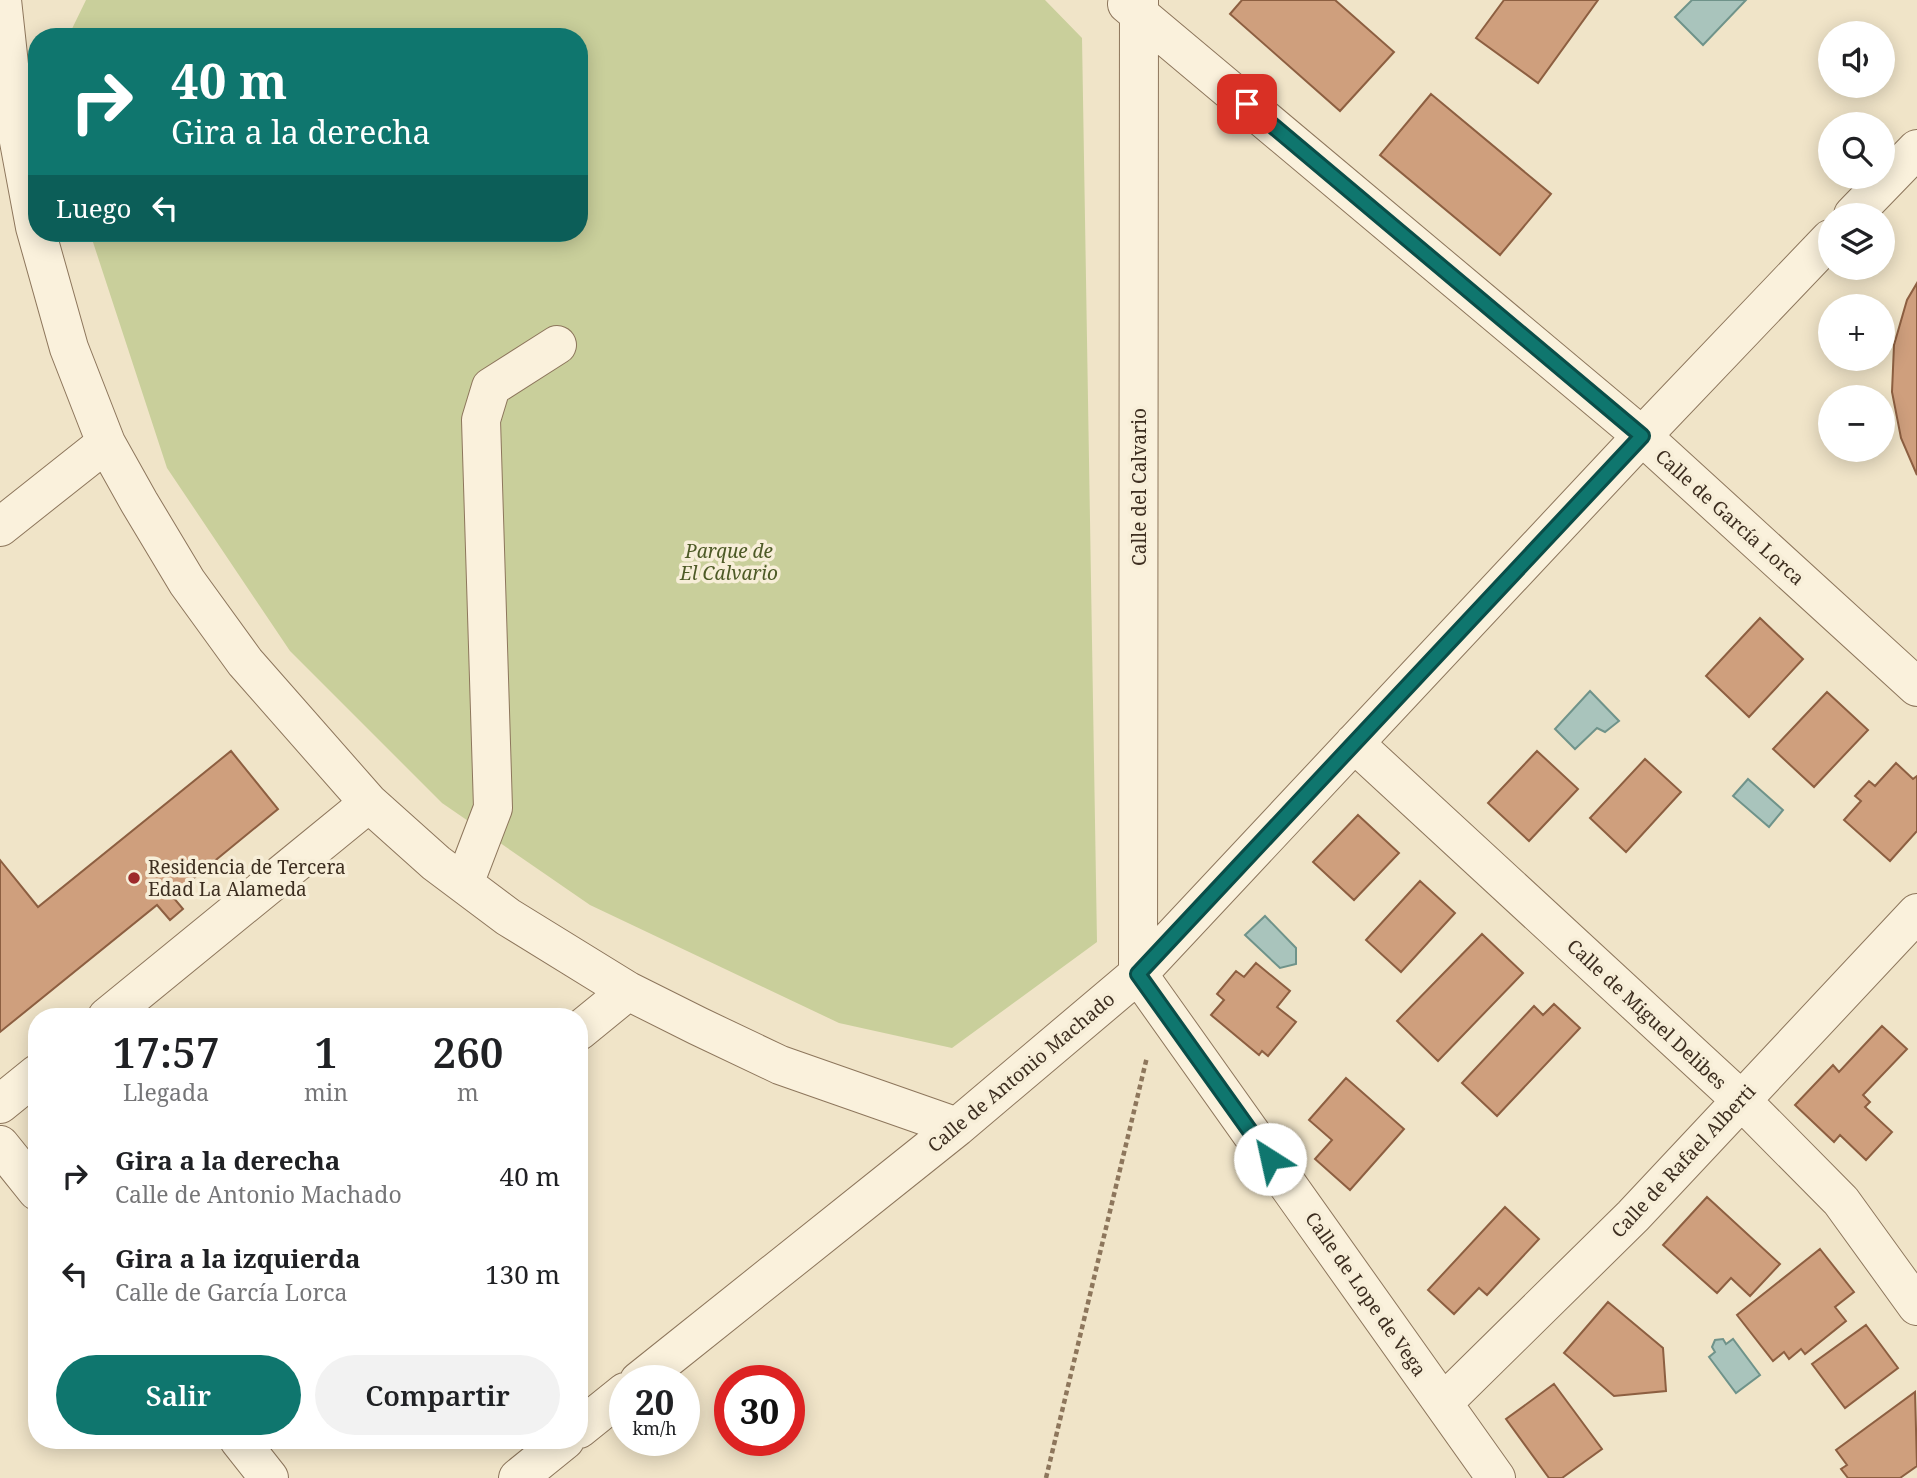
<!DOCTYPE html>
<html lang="es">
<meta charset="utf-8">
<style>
body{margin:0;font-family:"Noto Serif",serif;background:#f2f2f2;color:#202124;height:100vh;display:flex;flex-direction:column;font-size:26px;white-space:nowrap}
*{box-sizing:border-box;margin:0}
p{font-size:23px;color:#757577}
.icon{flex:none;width:38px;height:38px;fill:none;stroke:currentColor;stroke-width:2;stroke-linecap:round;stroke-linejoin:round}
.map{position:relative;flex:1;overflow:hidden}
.side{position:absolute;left:28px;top:1008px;width:560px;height:441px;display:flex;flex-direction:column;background:#fff;border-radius:28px;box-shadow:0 4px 18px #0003}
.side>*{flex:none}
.guide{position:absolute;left:28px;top:28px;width:560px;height:214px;border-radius:28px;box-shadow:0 4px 18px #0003;background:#0f766e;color:#fff;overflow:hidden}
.fabs{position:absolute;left:1818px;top:21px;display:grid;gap:14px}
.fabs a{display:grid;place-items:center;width:77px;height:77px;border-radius:50%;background:#fff;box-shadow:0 4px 18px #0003;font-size:35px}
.speed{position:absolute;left:609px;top:1365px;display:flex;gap:14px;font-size:35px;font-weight:700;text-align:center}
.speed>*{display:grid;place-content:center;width:91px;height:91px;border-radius:50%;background:#fff;box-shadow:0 4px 18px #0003;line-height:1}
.speed small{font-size:18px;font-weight:400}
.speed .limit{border:10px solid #d22;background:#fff;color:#111}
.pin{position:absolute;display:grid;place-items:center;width:60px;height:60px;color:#fff;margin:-30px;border-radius:14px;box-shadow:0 4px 10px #0006}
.me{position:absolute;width:77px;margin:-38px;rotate:325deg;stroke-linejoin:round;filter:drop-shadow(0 0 5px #0008)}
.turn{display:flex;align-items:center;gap:24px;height:147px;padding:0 28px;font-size:32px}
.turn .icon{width:91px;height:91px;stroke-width:2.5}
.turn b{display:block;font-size:49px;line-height:60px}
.then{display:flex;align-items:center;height:66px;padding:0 28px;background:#0003;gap:14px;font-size:26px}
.eta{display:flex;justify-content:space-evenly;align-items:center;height:119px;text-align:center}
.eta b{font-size:42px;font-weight:600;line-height:49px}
.cta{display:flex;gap:14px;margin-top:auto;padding:14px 28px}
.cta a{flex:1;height:80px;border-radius:42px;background:#0f766e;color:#fff;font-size:28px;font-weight:600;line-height:80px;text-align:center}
.cta a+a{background:#f2f2f2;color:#202124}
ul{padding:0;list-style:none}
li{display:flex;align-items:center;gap:21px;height:98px;padding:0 28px}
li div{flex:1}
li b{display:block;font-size:26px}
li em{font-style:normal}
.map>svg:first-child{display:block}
</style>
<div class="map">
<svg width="1917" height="1478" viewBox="0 0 1917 1478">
<rect width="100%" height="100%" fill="#f0e4c8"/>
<!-- green -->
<path fill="#c9cf9b" d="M86,0h959l37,38 15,904 -145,106 -113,-25 -249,-118 -148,-102 -152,-152 -123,-183 -77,-235h489v-196h-511z"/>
<!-- water -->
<path fill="#a9c4bc" stroke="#6f938a" stroke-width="2" d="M1692,0h54l-43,45 -28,-28z
M1590,691l29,30 -14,11 -8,-4 -22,21 -20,-20z
M1748,779l35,31 -14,17 -36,-31z
M1265,916l31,32v16l-16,4 -35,-33z
M1723,1339l3,5 7,-5 27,36 -24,18 -27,-36 6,-5 -3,-5 3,-7z"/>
<!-- building -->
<path fill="#cf9f7d" stroke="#8d5f41" stroke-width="2" d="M1242,0h93l59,52 -54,59 -110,-97z
M1504,0h94l-60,83 -62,-45z
M1431,94l120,100 -51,61 -120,-100z
M1917,283v192l-16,-37 -9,-46 2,-47 13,-45z
M1760,618l43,41 -54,58 -43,-41z
M1827,692l41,38 -54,57 -41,-38z
M231,751l47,58 -106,87 11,13 -13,11 -13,-15 -157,127v-172l38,47z
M1537,751l41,38 -49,52 -41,-38z
M1645,759l36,33 -55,60 -36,-34z
M1896,763l17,16 4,-3v55l-27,30 -46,-41 17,-19 -6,-5 14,-15 6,5z
M1358,815l41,38 -45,47 -41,-38z
M1420,881l35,32 -54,59 -35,-32z
M1482,934l41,39 -85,88 -41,-40z
M1256,963l34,28 -13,16 19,15 -28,34 -6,-5 -3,4 -48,-40 13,-15 -7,-6 19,-23 8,6z
M1554,1004l26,24 -83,88 -35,-33 72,-77 9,9z
M1882,1026l25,23 -44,46 7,7 -5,5 27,25 -26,28 -26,-25 -6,7 -39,-37 38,-40 6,7z
M1346,1078l58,51 -54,61 -35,-31 17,-19 -23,-20z
M1707,1197l73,67 -30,32 -19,-18 -14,15 -54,-48z
M1505,1207l34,32 -52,56 -8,-7 -25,26 -26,-24z
M1820,1249l34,43 -19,15 11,14 -41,33 -4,-5 -12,10 -5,-7 -11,9 -36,-46z
M1608,1302l55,46 3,43 -52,5 -50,-43z
M1866,1325l32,43 -53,40 -33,-44z
M1554,1384l48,65 -40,29h-13l-43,-59z
M1915,1392l2,74 -17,12h-52l-7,-9 6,-4 -11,-15z"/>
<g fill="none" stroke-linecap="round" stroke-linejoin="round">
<defs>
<path id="minor" d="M2,0l13,120 20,107 34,121 37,95 33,59 48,80 58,80 124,141 67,60 72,54 120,74 70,35 82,39 177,62
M1139,0l-1,974 358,504
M1127,4l515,432 275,251
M1853,215l64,-66
M0,527l106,-84
M1354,743l387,357 100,101 76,105
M464,884l29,-76 -12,-388 10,-33 66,-42
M107,1017l262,-214
M579,1031l49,-40
M0,1104l37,-30
M0,1145l37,46
M639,1381l318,-254 181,-153 504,-538 188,-197
M1443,1403l190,-187 284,-303
M579,1429l46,-37
M239,1440l30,38
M518,1478l47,-38"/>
</defs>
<!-- minor casing -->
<use href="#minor" stroke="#8d765c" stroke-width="40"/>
<!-- path -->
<path stroke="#8d765c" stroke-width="4.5" stroke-dasharray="5 3.5" stroke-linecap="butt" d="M1046,1478l101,-421"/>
<!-- minor -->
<use href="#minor" stroke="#faf1dc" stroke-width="38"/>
</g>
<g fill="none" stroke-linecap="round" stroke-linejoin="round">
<defs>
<path id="route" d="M1247,104l395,332 -504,538 132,185"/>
</defs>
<!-- route casing -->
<use href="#route" stroke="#0a4d48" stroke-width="18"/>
<!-- route -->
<use href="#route" stroke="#0f766e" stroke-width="12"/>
</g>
<!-- markers -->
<circle fill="#9e2a2b" stroke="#f7eed8" stroke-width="2.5" cx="134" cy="878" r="7"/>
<g text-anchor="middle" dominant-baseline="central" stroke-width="7" stroke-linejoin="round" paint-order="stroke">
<!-- street labels -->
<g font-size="19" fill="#3d2e20" stroke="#f7eed8">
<text transform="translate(1139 487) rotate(-90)">Calle del Calvario</text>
<text transform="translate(1730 517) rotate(42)">Calle de García Lorca</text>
<text transform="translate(1647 1014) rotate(43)">Calle de Miguel Delibes</text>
<text transform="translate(1021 1072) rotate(-40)">Calle de Antonio Machado</text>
<text transform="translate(1683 1161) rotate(-47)">Calle de Rafael Alberti</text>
<text transform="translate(1366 1294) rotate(55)">Calle de Lope de Vega</text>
</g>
<!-- park labels -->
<g font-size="19" font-style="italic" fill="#4d5a26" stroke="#f7eed8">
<text x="729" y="551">Parque de<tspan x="729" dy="22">El Calvario</tspan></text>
</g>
<!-- poi labels -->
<g font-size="19" fill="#3d2e20" stroke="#f7eed8" text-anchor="start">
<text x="148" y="867">Residencia de Tercera<tspan x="148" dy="22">Edad La Alameda</tspan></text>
</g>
</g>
</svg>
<div class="fabs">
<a><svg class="icon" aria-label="sound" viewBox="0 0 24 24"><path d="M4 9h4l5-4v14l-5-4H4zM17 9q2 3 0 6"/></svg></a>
<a><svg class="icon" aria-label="search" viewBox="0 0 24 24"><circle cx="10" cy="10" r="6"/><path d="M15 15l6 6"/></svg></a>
<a><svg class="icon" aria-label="layers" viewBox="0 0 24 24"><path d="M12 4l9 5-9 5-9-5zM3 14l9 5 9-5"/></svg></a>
<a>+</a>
<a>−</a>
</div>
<div class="speed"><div>20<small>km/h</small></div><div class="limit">30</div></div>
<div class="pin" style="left:1247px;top:104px;background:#d93025"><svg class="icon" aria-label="arrive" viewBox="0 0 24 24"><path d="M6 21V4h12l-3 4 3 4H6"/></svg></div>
<svg class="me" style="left:1270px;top:1159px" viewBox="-20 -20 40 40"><circle r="19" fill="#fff"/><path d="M0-13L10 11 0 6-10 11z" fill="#0f766e"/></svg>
<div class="guide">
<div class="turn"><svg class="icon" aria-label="right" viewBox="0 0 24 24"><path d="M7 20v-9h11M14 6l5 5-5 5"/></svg><div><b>40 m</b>Gira a la derecha</div></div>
<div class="then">Luego<svg class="icon" aria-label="left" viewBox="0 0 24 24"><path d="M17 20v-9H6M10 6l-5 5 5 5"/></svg></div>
</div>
<section class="side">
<div class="eta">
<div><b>17:57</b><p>Llegada</p></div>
<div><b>1</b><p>min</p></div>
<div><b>260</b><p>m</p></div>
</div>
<ul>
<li><svg class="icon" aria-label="right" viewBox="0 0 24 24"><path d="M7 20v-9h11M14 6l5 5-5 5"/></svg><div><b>Gira a la derecha</b><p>Calle de Antonio Machado</p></div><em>40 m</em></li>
<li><svg class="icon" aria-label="left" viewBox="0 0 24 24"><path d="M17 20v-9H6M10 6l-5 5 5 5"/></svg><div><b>Gira a la izquierda</b><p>Calle de García Lorca</p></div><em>130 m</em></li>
</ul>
<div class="cta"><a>Salir</a><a>Compartir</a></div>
</section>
</div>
